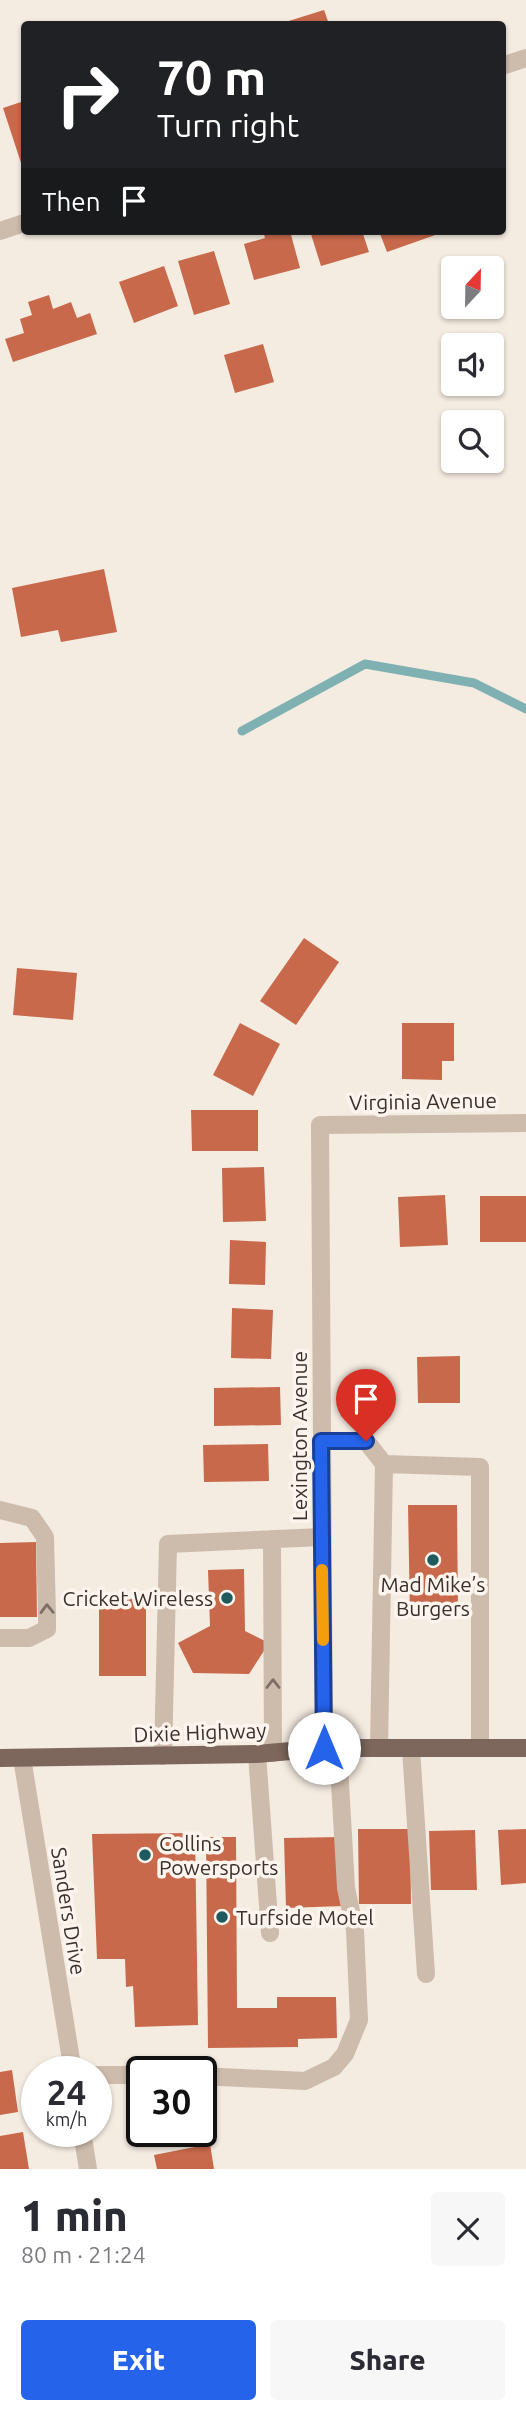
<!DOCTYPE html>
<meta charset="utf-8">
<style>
body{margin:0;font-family:Ubuntu,sans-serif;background:#f7f7f7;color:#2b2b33;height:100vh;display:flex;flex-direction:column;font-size:26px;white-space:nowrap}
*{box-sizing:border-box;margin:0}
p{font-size:23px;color:#7c7c81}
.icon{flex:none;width:38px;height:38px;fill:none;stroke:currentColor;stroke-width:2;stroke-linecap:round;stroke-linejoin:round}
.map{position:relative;height:2169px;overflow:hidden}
.sheet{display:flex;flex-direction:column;background:#fff;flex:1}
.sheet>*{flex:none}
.guide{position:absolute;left:21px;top:21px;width:485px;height:214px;border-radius:7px;box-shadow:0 2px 5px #0004;background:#202124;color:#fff;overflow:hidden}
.needle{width:46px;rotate:22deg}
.tools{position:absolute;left:441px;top:256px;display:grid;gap:14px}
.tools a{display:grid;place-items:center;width:63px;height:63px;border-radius:7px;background:#fff;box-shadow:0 2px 5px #0004;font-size:35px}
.speed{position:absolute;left:21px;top:2056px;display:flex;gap:14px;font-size:35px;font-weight:700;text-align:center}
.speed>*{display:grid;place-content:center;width:91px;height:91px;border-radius:50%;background:#fff;box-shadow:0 2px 5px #0004;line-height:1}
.speed small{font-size:18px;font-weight:400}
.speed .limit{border:4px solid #111;border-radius:10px;background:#fff;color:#111}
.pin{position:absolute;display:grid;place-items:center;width:60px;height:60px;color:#fff;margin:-72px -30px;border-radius:50% 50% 50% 0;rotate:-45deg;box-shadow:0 0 7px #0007}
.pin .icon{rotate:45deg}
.me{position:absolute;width:77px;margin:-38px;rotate:0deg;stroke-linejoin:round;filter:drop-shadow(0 0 5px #0008)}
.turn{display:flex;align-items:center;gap:24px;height:147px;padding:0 21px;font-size:32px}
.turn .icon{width:91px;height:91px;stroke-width:2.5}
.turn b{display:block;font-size:49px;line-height:60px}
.then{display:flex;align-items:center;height:66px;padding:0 21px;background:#0003;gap:14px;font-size:26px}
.round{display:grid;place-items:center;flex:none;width:74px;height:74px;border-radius:7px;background:#f7f7f7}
.head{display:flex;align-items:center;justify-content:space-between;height:119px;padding:0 21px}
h1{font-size:42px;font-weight:800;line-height:52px}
.cta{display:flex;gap:14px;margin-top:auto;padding:14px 21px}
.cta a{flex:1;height:80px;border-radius:7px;background:#2563eb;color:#fff;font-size:28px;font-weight:800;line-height:80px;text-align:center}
.cta a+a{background:#f7f7f7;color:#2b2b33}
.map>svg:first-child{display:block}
</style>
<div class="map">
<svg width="526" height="2169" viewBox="0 0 526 2169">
<rect width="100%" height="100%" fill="#f4ebe1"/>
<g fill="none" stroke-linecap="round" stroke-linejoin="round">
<!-- stream -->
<path stroke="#7fb0b2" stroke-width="9" d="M242,731l123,-67 109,19 52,26"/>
</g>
<!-- building -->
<path fill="#c8694b" d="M324,10l5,14h-50z
M24,101v71l-21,-64z
M263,231h27l10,37 -46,12 -10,-36 21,-6z
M310,231h52l7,21 -48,14z
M379,231h61l1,2 -54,19z
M214,251l16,53 -36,11 -16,-54z
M164,266l14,40 -44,17 -15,-41z
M49,295l4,14 18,-7 6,16 13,-5 7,21 -84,28 -8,-23 19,-6 -4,-14 12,-4 -4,-13z
M263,344l11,38 -39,11 -11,-38z
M104,569l13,63 -56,10 -3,-12 -37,7 -9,-49z
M304,938l35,24 -43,63 -36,-24z
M17,968l60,5 -4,47 -60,-5z
M240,1023l40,21 -27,52 -40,-21z
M402,1023h52v38h-12v19l-40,-1z
M191,1110h67v41h-66z
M264,1167l2,54 -43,1 -1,-54z
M445,1195l3,50 -48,2 -2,-50z
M480,1196h46v46h-46z
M230,1240l36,2 -1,43 -36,-1z
M232,1308l41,2 -2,49 -40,-1z
M460,1356v47h-42l-1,-46z
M280,1387l1,38 -67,1v-38z
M268,1444l1,37 -65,1 -1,-37z
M408,1505h49l1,111h-48z
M36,1542l1,75h-37v-74z
M244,1569l1,62 24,12 -20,31 -56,-1 -15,-30 32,-17 -2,-56z
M99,1598l47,1v77h-47z
M358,1829h52l1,75h-52z
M526,1829v54l-25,2 -3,-55z
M475,1830l2,60h-46l-2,-59z
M195,1833l3,192 -63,2 -2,-41 -7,1 -1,-28h-28l-5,-125z
M206,1837h30l1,171h40v-11h59l1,41 -39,1v8l-90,1z
M341,1837l2,69 -57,2 -2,-70z
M12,2070l6,42 -18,3v-43z
M23,2132l6,37h-29v-33z
M210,2144l4,25h-57l-3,-14z"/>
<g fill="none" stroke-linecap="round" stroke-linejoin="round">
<!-- minor -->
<path stroke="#cdbbac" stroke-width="18" d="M502,66l24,-8
M0,231l24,-8
M321,1441h45l18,23
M0,1510l32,8 13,19 2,79v13l-18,9h-29
M272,1539l1,214
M324,1748l-4,-623 206,-2
M379,1748l5,-284 96,3v281
M411,1749l15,225
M257,1754l13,179
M163,1756l5,-212 154,-7
M22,1758l51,314
M96,2075h46
M201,2076l104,5 29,-14 11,-13 14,-34 -4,-90 -9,-42 -8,-140
M82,2132l6,37"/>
<!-- major -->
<path stroke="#7d675c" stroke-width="18" d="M0,1758l257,-4 67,-6h202"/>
</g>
<!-- one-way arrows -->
<defs><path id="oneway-chevron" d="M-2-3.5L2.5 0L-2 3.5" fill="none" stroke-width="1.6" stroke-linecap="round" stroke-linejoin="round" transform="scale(1.75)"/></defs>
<g stroke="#7d6f65">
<use href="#oneway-chevron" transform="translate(47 1609) rotate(-91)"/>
<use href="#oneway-chevron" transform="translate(273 1684) rotate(-90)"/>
</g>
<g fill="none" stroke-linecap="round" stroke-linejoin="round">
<defs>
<path id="route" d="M324,1748l-3,-307h45"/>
</defs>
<!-- route casing -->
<use href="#route" stroke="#184099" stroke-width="18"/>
<!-- route -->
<use href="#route" stroke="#2563eb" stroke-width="12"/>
<!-- slow -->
<path stroke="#f59e0b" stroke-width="12" d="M322,1570l1,70"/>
</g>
<!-- markers -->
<g fill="#1f5a5e" stroke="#fbf5ee" stroke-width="2.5">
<circle cx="433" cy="1560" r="7"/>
<circle cx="227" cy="1598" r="7"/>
<circle cx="145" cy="1855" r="7"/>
<circle cx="222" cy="1917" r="7"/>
</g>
<g text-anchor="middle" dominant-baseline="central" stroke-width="7" stroke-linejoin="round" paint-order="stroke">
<!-- street labels -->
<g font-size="21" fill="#3b302b" stroke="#fbf5ee">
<text transform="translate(423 1101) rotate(-1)">Virginia Avenue</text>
<text transform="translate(299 1436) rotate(-90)">Lexington Avenue</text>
<text transform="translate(200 1732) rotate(-2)">Dixie Highway</text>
<text transform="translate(69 1911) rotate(81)">Sanders Drive</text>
</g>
<!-- poi labels -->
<g font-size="21" fill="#3b302b" stroke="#fbf5ee" text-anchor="start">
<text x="433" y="1584" text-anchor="middle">Mad Mike’s<tspan x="433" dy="24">Burgers</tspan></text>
<text x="213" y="1598" text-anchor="end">Cricket Wireless</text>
<text x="159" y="1843">Collins<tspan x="159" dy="24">Powersports</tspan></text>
<text x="236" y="1917">Turfside Motel</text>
</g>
</g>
</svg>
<div class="tools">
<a><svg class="needle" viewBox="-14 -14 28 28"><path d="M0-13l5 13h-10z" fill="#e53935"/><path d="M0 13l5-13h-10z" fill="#7c7c81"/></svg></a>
<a><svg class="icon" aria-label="sound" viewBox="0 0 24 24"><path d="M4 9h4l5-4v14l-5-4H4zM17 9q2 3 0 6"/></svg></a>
<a><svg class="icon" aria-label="search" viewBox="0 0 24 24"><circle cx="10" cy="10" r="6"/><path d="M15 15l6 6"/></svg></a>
</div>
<div class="speed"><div>24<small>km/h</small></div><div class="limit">30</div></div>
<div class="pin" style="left:366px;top:1441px;background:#d93025"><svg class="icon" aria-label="arrive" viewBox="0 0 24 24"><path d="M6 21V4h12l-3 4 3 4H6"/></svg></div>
<svg class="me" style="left:324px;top:1748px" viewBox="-20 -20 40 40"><circle r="19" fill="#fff"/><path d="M0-13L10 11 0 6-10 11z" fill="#2563eb"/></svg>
<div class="guide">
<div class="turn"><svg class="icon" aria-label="right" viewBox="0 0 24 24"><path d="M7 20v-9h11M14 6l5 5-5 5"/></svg><div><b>70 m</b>Turn right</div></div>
<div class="then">Then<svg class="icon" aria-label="arrive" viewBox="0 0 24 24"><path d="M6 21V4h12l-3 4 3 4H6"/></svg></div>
</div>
</div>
<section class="sheet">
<div class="head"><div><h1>1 min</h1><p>80 m · 21:24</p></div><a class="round"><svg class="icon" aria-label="close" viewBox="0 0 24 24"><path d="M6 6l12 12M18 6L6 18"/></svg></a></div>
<div class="cta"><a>Exit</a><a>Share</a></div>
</section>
